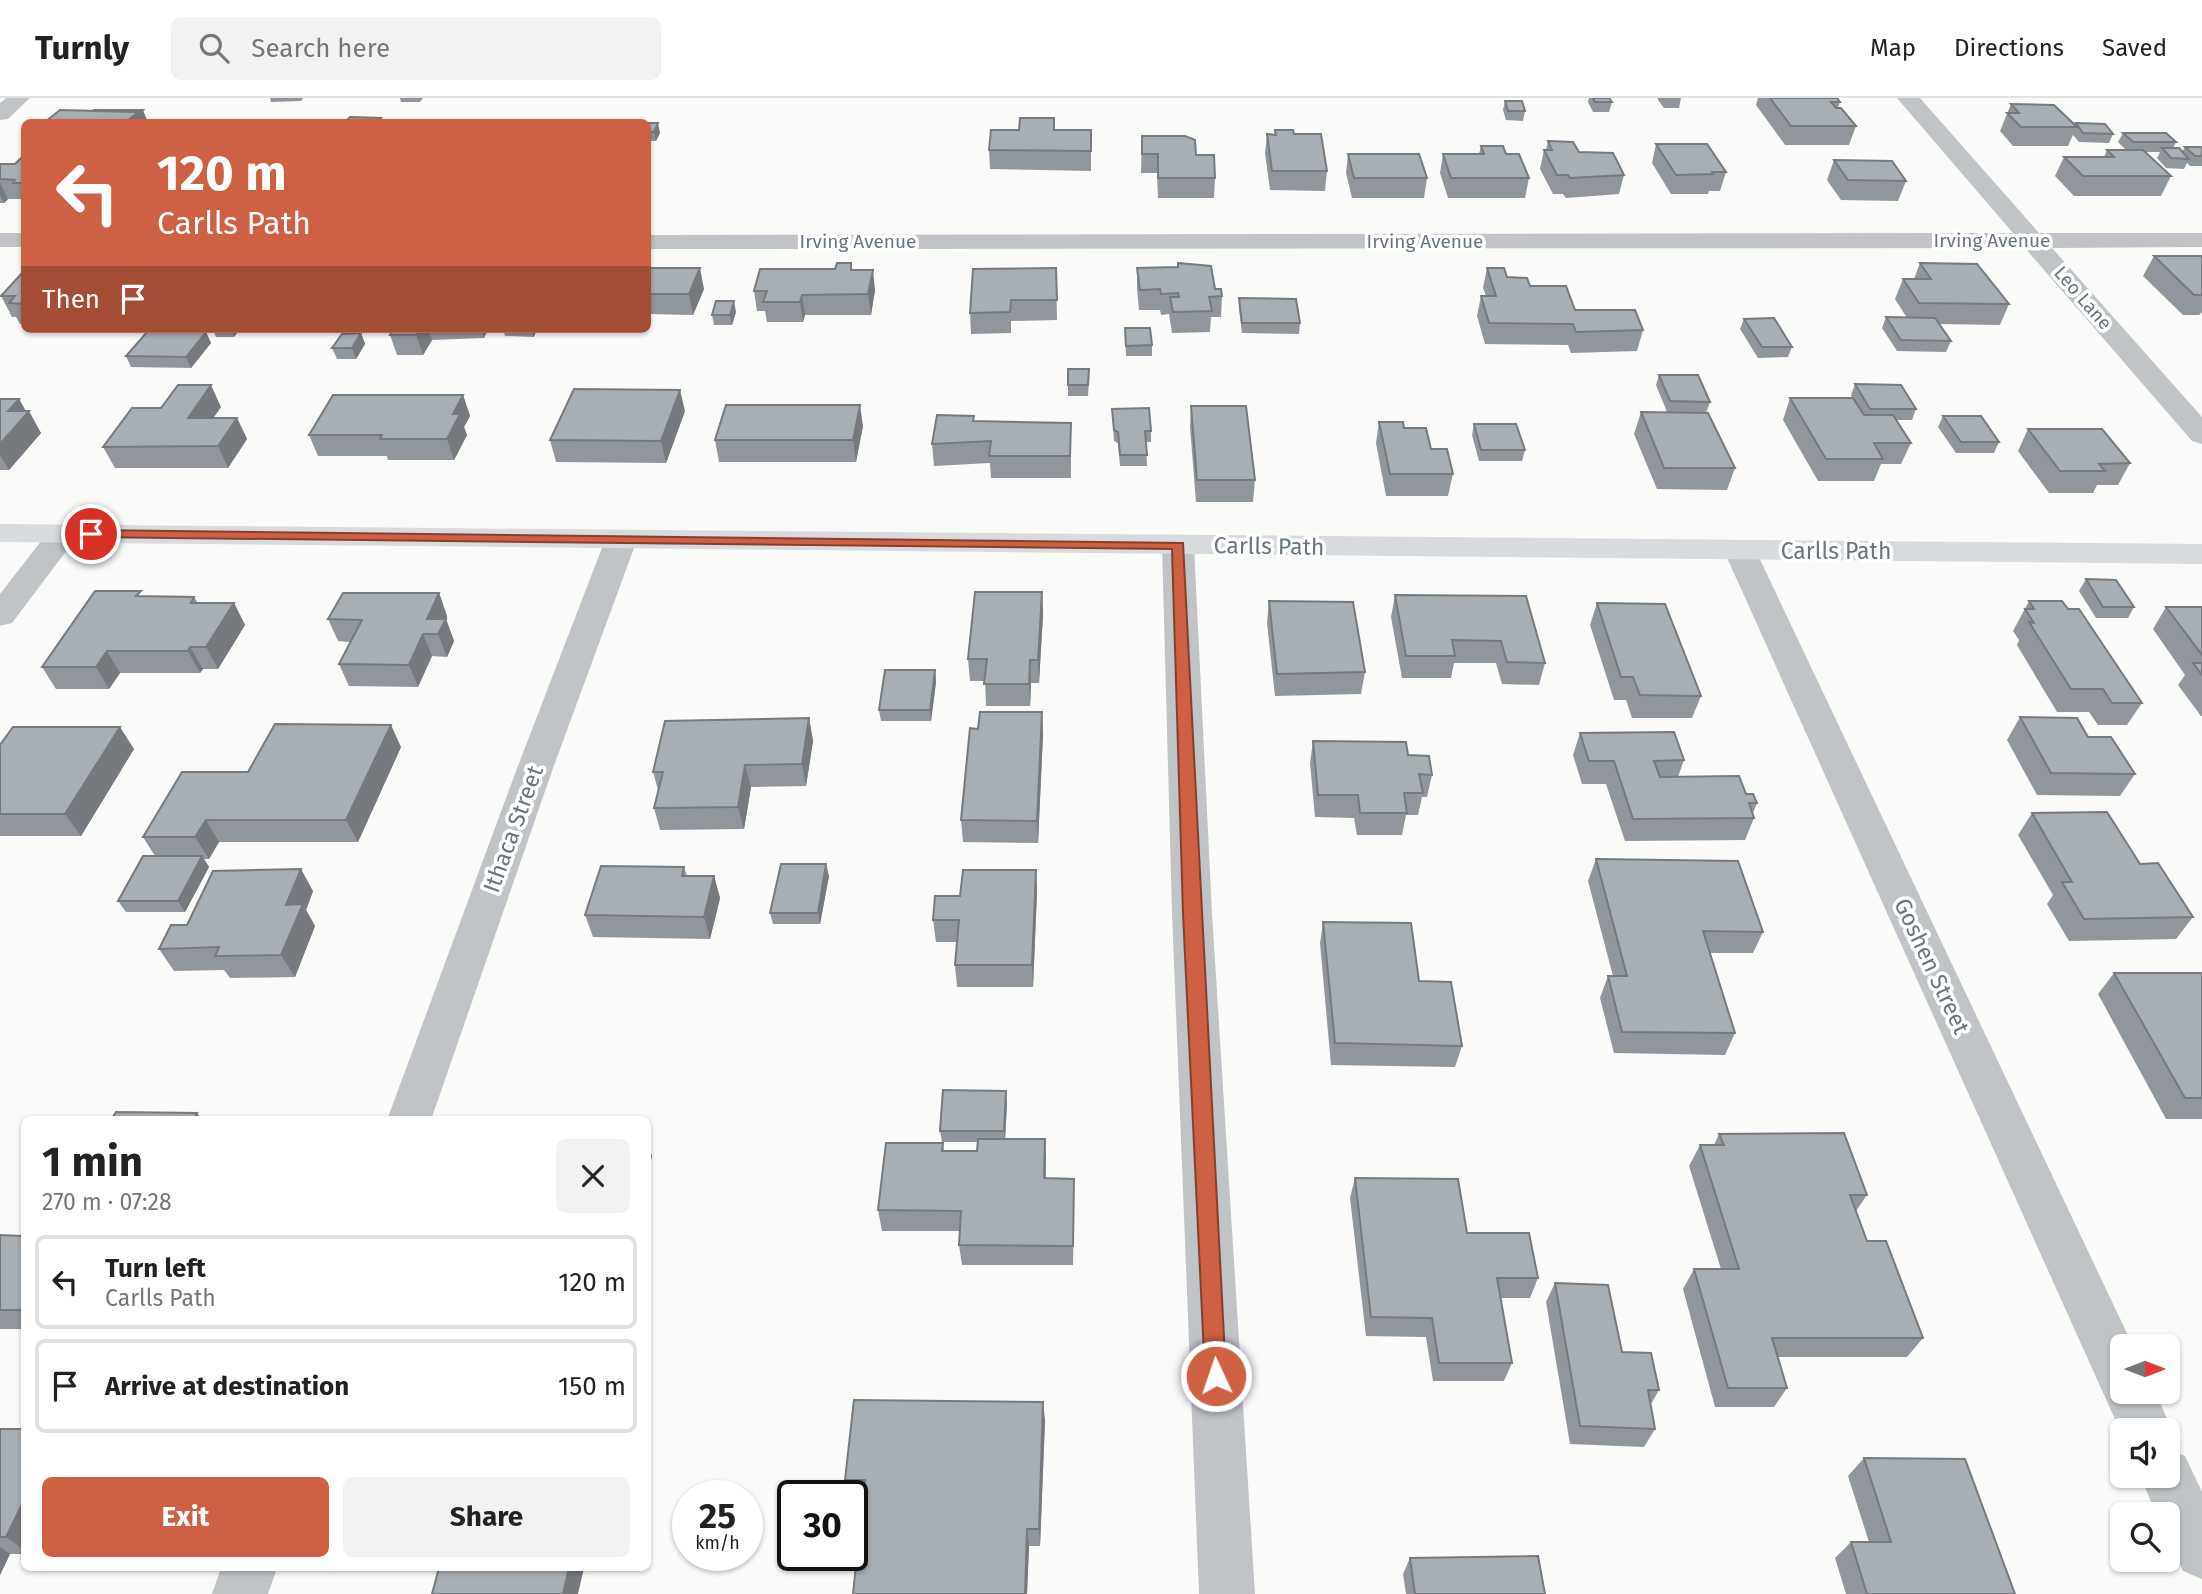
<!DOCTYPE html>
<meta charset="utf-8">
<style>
body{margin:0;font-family:"Fira Sans",sans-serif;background:#f2f2f2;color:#222;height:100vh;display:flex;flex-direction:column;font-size:26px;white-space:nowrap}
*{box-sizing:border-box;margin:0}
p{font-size:23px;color:#767676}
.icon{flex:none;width:38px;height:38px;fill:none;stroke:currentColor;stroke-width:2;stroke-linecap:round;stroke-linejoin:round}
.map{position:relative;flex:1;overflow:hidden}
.details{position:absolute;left:21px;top:1018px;width:630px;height:455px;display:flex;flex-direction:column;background:#fff;border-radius:10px;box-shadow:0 2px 5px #0004}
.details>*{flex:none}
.hud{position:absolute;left:21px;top:21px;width:630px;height:214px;border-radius:10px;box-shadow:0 2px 5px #0004;background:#ce6144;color:#fff;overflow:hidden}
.needle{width:46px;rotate:90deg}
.tools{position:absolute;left:2110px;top:1236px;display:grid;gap:14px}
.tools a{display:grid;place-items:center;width:70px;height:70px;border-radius:10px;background:#fff;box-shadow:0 2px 5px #0004;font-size:35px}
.speed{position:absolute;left:672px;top:1382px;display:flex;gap:14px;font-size:35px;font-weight:700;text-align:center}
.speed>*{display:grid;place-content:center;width:91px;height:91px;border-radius:50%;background:#fff;box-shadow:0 2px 5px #0004;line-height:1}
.speed small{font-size:18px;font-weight:400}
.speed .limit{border:4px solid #111;border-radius:10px;background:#fff;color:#111}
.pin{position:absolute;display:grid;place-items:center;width:60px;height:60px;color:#fff;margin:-30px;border:4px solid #fff;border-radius:50%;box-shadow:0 2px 7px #0007}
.me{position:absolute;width:77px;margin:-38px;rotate:357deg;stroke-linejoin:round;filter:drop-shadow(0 0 5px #0008)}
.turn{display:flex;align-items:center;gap:24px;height:147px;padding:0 21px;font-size:32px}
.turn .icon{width:91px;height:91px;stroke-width:2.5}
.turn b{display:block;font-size:49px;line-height:60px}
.then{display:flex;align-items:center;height:66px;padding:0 21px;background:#0003;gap:14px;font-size:26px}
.round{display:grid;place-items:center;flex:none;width:74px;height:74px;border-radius:10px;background:#f2f2f2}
.head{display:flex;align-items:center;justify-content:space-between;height:119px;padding:0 21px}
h1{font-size:42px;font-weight:700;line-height:52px}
.button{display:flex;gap:14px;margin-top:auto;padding:14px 21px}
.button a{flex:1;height:80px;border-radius:10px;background:#ce6144;color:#fff;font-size:28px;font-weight:700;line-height:80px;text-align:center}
.button a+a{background:#f2f2f2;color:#222}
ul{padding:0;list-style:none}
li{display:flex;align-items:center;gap:21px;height:94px;margin:0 14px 10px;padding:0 7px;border:4px solid #e0e0e0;border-radius:10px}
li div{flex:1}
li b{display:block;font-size:26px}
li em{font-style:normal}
header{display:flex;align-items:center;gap:42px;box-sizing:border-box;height:98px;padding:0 35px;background:#fff;border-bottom:2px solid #e0e0e0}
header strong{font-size:33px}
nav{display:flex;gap:38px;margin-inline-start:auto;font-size:24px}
.search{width:490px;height:63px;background:#f2f2f2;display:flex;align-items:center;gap:18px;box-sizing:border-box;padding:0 24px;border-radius:10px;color:#767676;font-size:26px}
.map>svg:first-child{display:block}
</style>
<header>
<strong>Turnly</strong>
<div class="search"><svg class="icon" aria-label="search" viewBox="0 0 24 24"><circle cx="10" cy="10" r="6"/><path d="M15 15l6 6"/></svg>Search here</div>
<nav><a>Map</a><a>Directions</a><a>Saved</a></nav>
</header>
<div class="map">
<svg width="2202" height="1496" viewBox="0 0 2202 1496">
<rect width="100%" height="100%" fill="#fafaf8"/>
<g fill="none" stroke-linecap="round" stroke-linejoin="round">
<!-- street -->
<path fill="#c0c4c7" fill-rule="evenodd" d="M6,0h24l-22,21 -8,1v-17z
M1897,0h23l119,135h163v14l-150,1 150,169v27l-10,-3 -167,-193 -1377,1v-14l1365,-2z
M0,135h24v14h-24z
M63,427l11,2 5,7 -67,89 -12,3v-32l52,-67z
M621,433l11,2 5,7 -85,231 -121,349h-44l129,-349 89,-231 5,-7z
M1178,439l11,2 5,7 18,367 43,681h-56l-27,-681 -10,-367 5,-7z
M1740,443l11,3 5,7 377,795h-10v45h32l17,39 -4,9v-9h-45v7l-399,-886 5,-7z
M2168,1351l17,7 17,36v87l-19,-8 -15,-31v-26h-12l-16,-39h28z
M221,1470h56l-9,26h-56z"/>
<!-- secondary -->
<path fill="#d8dbde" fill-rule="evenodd" d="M0,426l2202,20v20l-2202,-22z"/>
</g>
<!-- wall -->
<path fill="#90969b" d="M270,0h33l-2,3 -30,1z
M400,0h23l-3,4h-19z
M1589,0h20l3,4 -3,10h-16l-5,-10z
M1658,0h23l-2,10h-15l-6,-8z
M1758,0h79l3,4 -2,6 18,18 -7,19h-64l-29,-40z
M1505,3l20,10 -2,10 -17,-1 -3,-10z
M2011,6l64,21 1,-2 37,11 -4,9 -30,-1 -6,-7 -5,11h-55l-13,-15z
M648,25l12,10 -4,8h-8z
M1054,32h37v41l-101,-2 -1,-19z
M1275,32l19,4 33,37 -2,20 -55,-1 -5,-37 2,-19 7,1z
M2123,35l53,9 -3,6 9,4 3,-5 17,1v18h-12l-3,-3 -3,6 -18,-1 -9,-10 3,-6h-14l25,24 -10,20h-87l-19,-20 9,-19h40l3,-7h19l-8,-8z
M1142,38l54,19 19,23 -1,20h-56l-1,-25h-16z
M1548,43l31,11 45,23 -5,19 -53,4 -3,-4h-10l-13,-25 4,-19h2z
M1656,46l70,28 -6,19h-11l-1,3h-37l-19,-31z
M1481,48l25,8 23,24 -4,20h-77l-8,-25 3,-19h36z
M1348,56l79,24 -3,20h-72l-6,-25z
M24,57v48l-2,-4h-14l-4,4h-4v-39h15z
M1834,62l72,21 -8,20 -57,-1 -14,-20z
M2154,158h48v56l-3,3h-16l-40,-39z
M851,165l1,7 23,20 -4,25h-66l-2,7h-36l-2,-11h-8l-3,-20 81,-22z
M1920,165l89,41 -9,21 -61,-1 12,17 -5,11 -49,-1 -15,-23 4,-11 21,1 -12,-19 8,-20h11z
M648,170l56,21 -11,26 -45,-1z
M1056,170l1,52 -46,1v12l-40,1 -1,-21z
M1137,170l78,21 7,7 -1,21h-10l-1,15 -38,1 -3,-19 -8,1 -1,-5h-21l-2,-22z
M1487,170l20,9 23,9 45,24 68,20 -6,21 -66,2 -3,-8 -83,-1 -8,-28 4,-20h5l-3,-8z
M24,174v52h-4l-4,-7h-4l-11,-21z
M1239,200l61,25 -1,11 -57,-1 -3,-24z
M736,214l-4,13h-18l-2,-10z
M1744,221l48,28 -4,10 -30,1 -18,-29z
M1125,230l27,17v11h-26z
M213,231h27l-6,8h-18z
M393,231h95l-4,9 -52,2 -9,15h-26l-7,-20z
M503,231h34l-3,8 -29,-1z
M206,234l5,11 -20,25 -60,-1 -5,-11z
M361,235l4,11 -9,15h-19l-5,-11z
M1068,271l21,11 -1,16h-20z
M1659,277l51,27 -4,11 29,55 -8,22 -70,-1 -23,-55 7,-22h26l-11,-27z
M1855,286l61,25 -4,11h-16l15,23 -10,21h-20l-7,17h-56l-35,-61 7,-22h62l-1,-3z
M463,297l7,21 -6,11 3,8 -13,25h-66l-1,-4h-69l-9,-21z
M0,301h19l7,12 15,22 -32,37h-9z
M1191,308l64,74 -2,22h-57l-6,-75z
M221,309l-8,11h24l10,21 -19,29h-113l-12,-21z
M1112,311l39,22v11h-5l1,24h-27l-2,-23 -4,-2z
M685,313l-19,52 -110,-1 -6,-22z
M974,318v5l97,23v34h-80l-1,-15 -56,3 -2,-22z
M1943,318l56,26 -5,11h-38l-18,-26z
M1379,324l25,6 27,21 22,25 -5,22h-62l-10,-53z
M1474,326l51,26 -3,11h-43l-7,-26z
M863,328l-7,36h-137l-4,-22z
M2028,331l102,34 -12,22h-21l-4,8h-44l-31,-42z
M2086,481l48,28 -6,11h-32l-17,-27z
M1042,494l1,22 -4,69h-8l-1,23h-44l-1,-25h-15l-2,-22z
M439,495l8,23 -1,3 8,22 -7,16 -15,-1 -14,31 -69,-1 -10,-22 11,-22 -12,-1 -10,-22z
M1395,497l131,1 19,67 -6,22 -37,-1 -6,-21h-42l-3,15h-49l-11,-61z
M143,498l51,1 4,6h36l11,22 -27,44h-15l-3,4h-80l-11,16h-53l-14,-22z
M1269,503l96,71 -4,22 -86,2 -8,-73z
M2029,503l39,8 74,94 -15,22h-29l-9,-13h-32l-40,-67 2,-5 -6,-9z
M1597,505l104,93 -9,22h-60l-6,-18h-12l-24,-75z
M2166,509h36v109h-1l-23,-31 7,-10 -32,-46z
M935,572l1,12 -5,39h-50l-2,-11z
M1042,614l1,22 -5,109 -75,-1 -2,-22 17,-91z
M2020,619l68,20 47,37 -15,22 -83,-1 -30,-55z
M809,620l4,23 -7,45 -55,1 -7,42 -84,1 -6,-22 4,-18 -5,-18z
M1580,635l104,27 -6,17 68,17 11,9 -4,10 1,5 -9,22 -120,1 -19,-57h-24l-9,-29z
M1313,643l95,14 24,20 -5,22h-5l-4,18h-12l-4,20h-45l-3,-17 -39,-1 -5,-54z
M0,647l134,4 -53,87h-81z
M401,649l-43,95h-139l-10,17h-5l5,8 -24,45h-59l-8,-11 37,-45 -12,-19 105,-65z
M2032,715l108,51 53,53 -17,22 -107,2 -22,-37 6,-9 -35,-60z
M1596,761l167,73 -10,21h-43l25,80 -10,22 -111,-2 -14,-55 8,-22h5l-25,-95z
M684,769l3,9h27l6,22 -10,41 -117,-2 -8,-22z
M1036,772l1,22 -4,95h-76l-2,-22 2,-23h-21l-3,-22 27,-24z
M829,778l-9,48h-47l-3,-11z
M313,793l-7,19 9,16 -20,51 -65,1 -6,-8 -50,1 -15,-22 28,-24z
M1323,824l139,124 -7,21 -124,-2 -11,-122z
M2114,875h88v146h-36l-68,-125z
M1007,1004l-2,37h40l1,39 28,21 -1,66h-111l-3,-20 1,-14h-78l-4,-21 65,-67 1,8h33l1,-9h-36l-2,-11z
M1719,1036l148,61 -11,16 11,30 56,97 -16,19h-129l9,31 -13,19h-59l-32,-118 11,-20h27l-32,-103 11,-21h14z
M1355,1080l112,55 71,45 -8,20h-29l11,65 -8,18h-71l-7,-44 -60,-1 -16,-138z
M24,1132v99h-24v-94l21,1z
M1555,1185l104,107 -8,14 4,25 -11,18 -74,-3 -24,-142z
M1045,1322l-5,126h-11l-2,48h-174l10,-97 -12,-1 -6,-16z
M0,1331h24v125h-14l-10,21z
M1864,1360l151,136h-169l-11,-36 16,-16h18l-21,-66z
M1410,1460l135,36h-139l-3,-20z"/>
<!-- shaded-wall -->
<path fill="#767a7e" d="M143,12l4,10 -3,2h-18l12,-10z
M658,25l2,10 -4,8 -2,-9z
M0,84l8,17 -4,4 -4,-8z
M700,170l4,21 -11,26 -4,-21z
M873,172l2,20 -4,25 -3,-21z
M802,197l3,20 -2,7 -3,-20z
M734,203l2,11 -4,13 -2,-10z
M231,231h9l-6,8z
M419,231h9l4,11 -9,15 -7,-20z
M481,231h7l-4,9z
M531,231h6l-3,8z
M206,234l5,11 -20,25 -5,-11z
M361,235l4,11 -9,15 -4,-11z
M211,287l10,22 -23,33 -10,-22z
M680,292l5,21 -19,52 -5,-22z
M463,297l7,21 -6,11 3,8 -13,25 -7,-21 6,-25z
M19,301l8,15 2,-3 12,22 -32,37 -9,-15v-11l8,-33z
M860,307l3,21 -7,36 -3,-22z
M237,320l10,21 -19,29 -10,-22z
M1042,494l1,22 -4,69 -1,-23z
M439,495l8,23 -1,3 8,22 -7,16 -9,-23 -11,-15z
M234,505l11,22 -27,44 -12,-22z
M423,536l9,22 -14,31 -9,-22z
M190,549l13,22 -3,4 -12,-22z
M107,553l13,22 -11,16 -13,-22z
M1030,562l1,23 -1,23 -1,-22z
M935,572l1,12 -5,39 -1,-11z
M1042,614l1,22 -5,109 -1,-22z
M809,620l4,23 -7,45 -4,-22z
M391,627l10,22 -43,95 -12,-22z
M120,629l14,22 -53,87 -16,-22z
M745,667l6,22 -7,42 -6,-22z
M206,722l13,22 -10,17 -14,-22z
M202,758l7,11 -24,45 -7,-11z
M826,766l3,12 -9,48 -2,-11z
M301,771l12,22 -7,19 9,16 -20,51 -14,-22 5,-50z
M1036,772l1,22 -4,95 -1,-22z
M714,778l6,22 -10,41 -6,-22z
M1006,993l1,11 -2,40 -1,-11z
M197,1015l5,7h-9z
M1045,1041l1,20 -1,39 -1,-20z
M648,1047l4,11 -4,19z
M1043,1304l2,18 -5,126 -1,-17z
M24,1402v50l-18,-13z
M1027,1431l2,17 -2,48h-2z
M0,1449l10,7 -10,21z
M569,1470h15l-6,26h-15z"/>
<!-- building -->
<path fill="#a8afb4" stroke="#767a7e" stroke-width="2" d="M1593,0h16l3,4h-17z
M1770,0h67l3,4h-9l5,6h5l15,18h-65z
M1505,3h17l3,10h-17z
M2011,6l43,1 23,22h-56l-14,-14h12z
M60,12l78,2 -12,10h-81z
M94,12h49l-4,4 -1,-2 -45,-1z
M350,19l31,1 -4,4h-32z
M1020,20h34v12h37v21l-102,-1 2,-20h28z
M648,25h10l-4,9h-6z
M2076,25l29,1 8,10 -30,-1z
M1275,32h18l1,4h27l6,37h-55l-5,-37 9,1z
M2123,35h43l10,9h-43z
M1142,38h43l10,4 1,15h18l1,23h-57v-24h-16z
M1548,43l25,1 6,10 34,1 11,22 -54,3 -2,-3h-11l-13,-25h8z
M1656,46h51l19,28h-14l1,2 -37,1z
M1481,48h22l3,8h13l10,24h-78l-8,-24h41z
M2185,49h16l1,1v8h-7z
M2162,50h17l10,11 -18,-1z
M2107,52h36l28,26h-88l-19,-19h50z
M1348,56h71l8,24h-73z
M24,57v28h-11l2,-3 -15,-1v-15h15z
M1834,62l58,1 14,20 -58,-1z
M2154,158h48v39h-8z
M837,165h14v7h22l-5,24 -66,1 -2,7h-37l4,-11h-13l6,-22h75z
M1178,165l33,3 4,23h6l1,7 -13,1 3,14 -39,1 -3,-15h9l-1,-4 -17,1 -1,-5 -20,1 -3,-22 41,-1z
M1920,165l57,1 32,40 -90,-1 -16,-24h28z
M648,170h52l-11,26h-41z
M1056,170l1,32h-46l-1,12 -40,1 3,-44z
M1487,170h17l3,9 20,1 3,8h36l9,24h60l8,20 -67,2 -3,-8 -84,-1 -8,-27h15z
M23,174h1v32l-15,-1 6,-7h-14z
M1239,200l57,1 4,24h-58z
M716,203h18l-4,14h-18z
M1886,219l49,1 16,23 -50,-1z
M1774,220l18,29h-30l-18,-28z
M1125,230h25l2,17 -26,1z
M393,231h26l-3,6h-26z
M148,233l58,1 -20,25 -60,-1z
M361,235l-9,15h-20l10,-14z
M1068,271h21l-1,16h-20z
M1659,277h39l12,27 -40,-1z
M1855,286l46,1 15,24h-46z
M178,287h33l-23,33h49l-19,28 -115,1 29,-39h29z
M574,291l106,1 -19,51 -111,-1z
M333,297h130l-10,19h7l-13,25h-67l2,-4h-73z
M1790,300h63l11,17h29l18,28h-37l9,16h-57z
M0,301h19l-11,12h21l-29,33z
M726,307h134l-7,35h-138z
M1191,308h55l9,74h-58z
M1149,310l2,23h-6l2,24h-27l-2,-23 -4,-2 -2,-21z
M1641,314l67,1 27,55h-71z
M937,317l37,1 -1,5 98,2 -1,33h-81l2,-15 -59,3z
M1943,318h38l18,26h-38z
M1379,324h24l1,6h22l5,21h16l6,25h-63z
M1474,326h42l9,26h-44z
M2028,331h74l28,34 -31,1 6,7h-45z
M2086,481l30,1 18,27h-31z
M95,493h46l-5,5 58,1 -3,6h43l-28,44h-16l-2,4h-81l-11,16h-54z
M975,494h67l-4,68h-8l-1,24h-45l3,-25h-19z
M343,495h96l-12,26h19l-8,15h-15l-14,31 -70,-1 23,-44 -34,-1z
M1395,497l131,1 19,67 -38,-1 -6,-21 -49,-1 3,16h-49z
M1269,503l84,1 12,70 -88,2z
M2029,503h33l6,8h11l63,94h-30l-9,-14h-32l-42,-67 5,1 -9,-14h9z
M1597,505l68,1 36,92 -61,-1 -7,-18h-12z
M2166,509h36v48z
M2193,565h9v12z
M885,572h50l-5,40h-51z
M980,614h62l-5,109 -76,-1 9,-92 8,1z
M2020,619l57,1 11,19h23l24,37 -84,-1z
M809,620l-7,46 -57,1 -7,42 -84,1 9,-36h-10l12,-51z
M275,626l116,1 -45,95h-140l-11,17h-52l39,-65h66z
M13,629h107l-55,87h-65v-69z
M1674,634l10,28 -30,1 6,16 79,-1 7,18h7l4,9h-8l5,15 -121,1 -19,-58h-25l-9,-28z
M1313,643l93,1 2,13 21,1 3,19 -13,-1 4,19h-19l3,20h-47l-2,-18h-40z
M2107,714l33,52 18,-1 35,54 -109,2 -22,-37h10l-40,-69z
M143,758h59l-24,45h-60z
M1596,761l142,2 25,71 -60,-1 32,102 -113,-1 -14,-56h19z
M781,766h45l-8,49h-48z
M601,768l83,1 -2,9h32l-10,41 -119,-2z
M301,771l-15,36 17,-1 -22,51 -66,1 4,-9 -60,2 12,-24h16l26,-54z
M963,772h73l-4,95h-77l4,-45h-26l2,-24h25z
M1323,824l88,1 8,58 32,1 11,64 -127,-3z
M2114,875h88v125h-17z
M943,992l63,1 -2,40h-64z
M116,1014l81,1 -4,7h-82z
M1844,1035l23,62h-17l17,46h19l37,97h-151l15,50h-59l-34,-119h45l-39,-124h24l-5,-11z
M978,1041h67l-1,39 30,1 -1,67 -114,-1 2,-34 -83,-1 8,-67h57l-1,8h35z
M1355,1080l103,1 9,54h62l9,45h-41l15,85h-73l-7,-45 -61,-1z
M24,1132v80h-24v-75l21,1z
M1555,1185l53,2 14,67 29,1 8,37h-11l7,39 -75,-3z
M854,1302l189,2 -4,127h-12l-2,65h-172l12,-114h-20z
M0,1331h24v71l-18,37h-6z
M1864,1360l101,1 50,135h-148l-16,-52h40z
M1538,1458l7,38h-130l-5,-36z
M439,1470h130l-6,26h-131z"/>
<!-- route -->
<path fill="#ce6144" stroke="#863f2c" stroke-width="2" d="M91,432l1092,13 43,833 -3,7 -7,3 -8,-3 -3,-7 -22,-463 -11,-364 -1086,-12 -1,-3z"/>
<g text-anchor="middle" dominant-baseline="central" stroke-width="7" stroke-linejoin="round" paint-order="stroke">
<!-- far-street labels -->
<g font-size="19" fill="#68767f" stroke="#fff">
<text x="1992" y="142">Irving Avenue</text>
<text x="858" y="143">Irving Avenue</text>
<text x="1425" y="143">Irving Avenue</text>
<text transform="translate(2083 200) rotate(49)">Leo Lane</text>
</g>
<!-- street labels -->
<g font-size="23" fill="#68767f" stroke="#fff">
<text transform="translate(1269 448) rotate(1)">Carlls Path</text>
<text x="1836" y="453">Carlls Path</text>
<text transform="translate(513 731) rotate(-70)">Ithaca Street</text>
<text transform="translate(1932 868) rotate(65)">Goshen Street</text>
</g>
</g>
</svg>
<div class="tools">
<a><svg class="needle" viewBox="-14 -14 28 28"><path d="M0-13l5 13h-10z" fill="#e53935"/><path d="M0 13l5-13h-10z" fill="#767676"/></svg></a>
<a><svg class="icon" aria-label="sound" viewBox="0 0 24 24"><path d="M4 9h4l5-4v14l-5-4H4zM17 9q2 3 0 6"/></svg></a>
<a><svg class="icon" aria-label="search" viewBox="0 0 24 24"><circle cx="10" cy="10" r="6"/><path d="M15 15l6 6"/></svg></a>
</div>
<div class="speed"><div>25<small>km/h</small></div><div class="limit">30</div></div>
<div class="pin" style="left:91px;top:436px;background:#d93025"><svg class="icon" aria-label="arrive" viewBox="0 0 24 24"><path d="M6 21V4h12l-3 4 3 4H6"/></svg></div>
<svg class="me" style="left:1216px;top:1278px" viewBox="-20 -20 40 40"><circle r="17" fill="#ce6144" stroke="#fff" stroke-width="3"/><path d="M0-11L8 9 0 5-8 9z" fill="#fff"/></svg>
<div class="hud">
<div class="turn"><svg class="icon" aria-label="left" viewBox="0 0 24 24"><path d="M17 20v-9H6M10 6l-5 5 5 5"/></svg><div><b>120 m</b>Carlls Path</div></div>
<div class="then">Then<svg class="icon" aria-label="arrive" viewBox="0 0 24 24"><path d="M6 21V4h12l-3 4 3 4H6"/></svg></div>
</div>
<section class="details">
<div class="head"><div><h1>1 min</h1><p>270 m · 07:28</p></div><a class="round"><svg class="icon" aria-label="close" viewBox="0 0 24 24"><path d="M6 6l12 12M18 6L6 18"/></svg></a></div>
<ul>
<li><svg class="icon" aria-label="left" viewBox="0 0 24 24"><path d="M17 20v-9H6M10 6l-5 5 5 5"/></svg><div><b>Turn left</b><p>Carlls Path</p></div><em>120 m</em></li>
<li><svg class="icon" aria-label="arrive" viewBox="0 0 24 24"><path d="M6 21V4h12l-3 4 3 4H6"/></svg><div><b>Arrive at destination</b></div><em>150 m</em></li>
</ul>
<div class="button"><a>Exit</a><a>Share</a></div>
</section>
</div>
